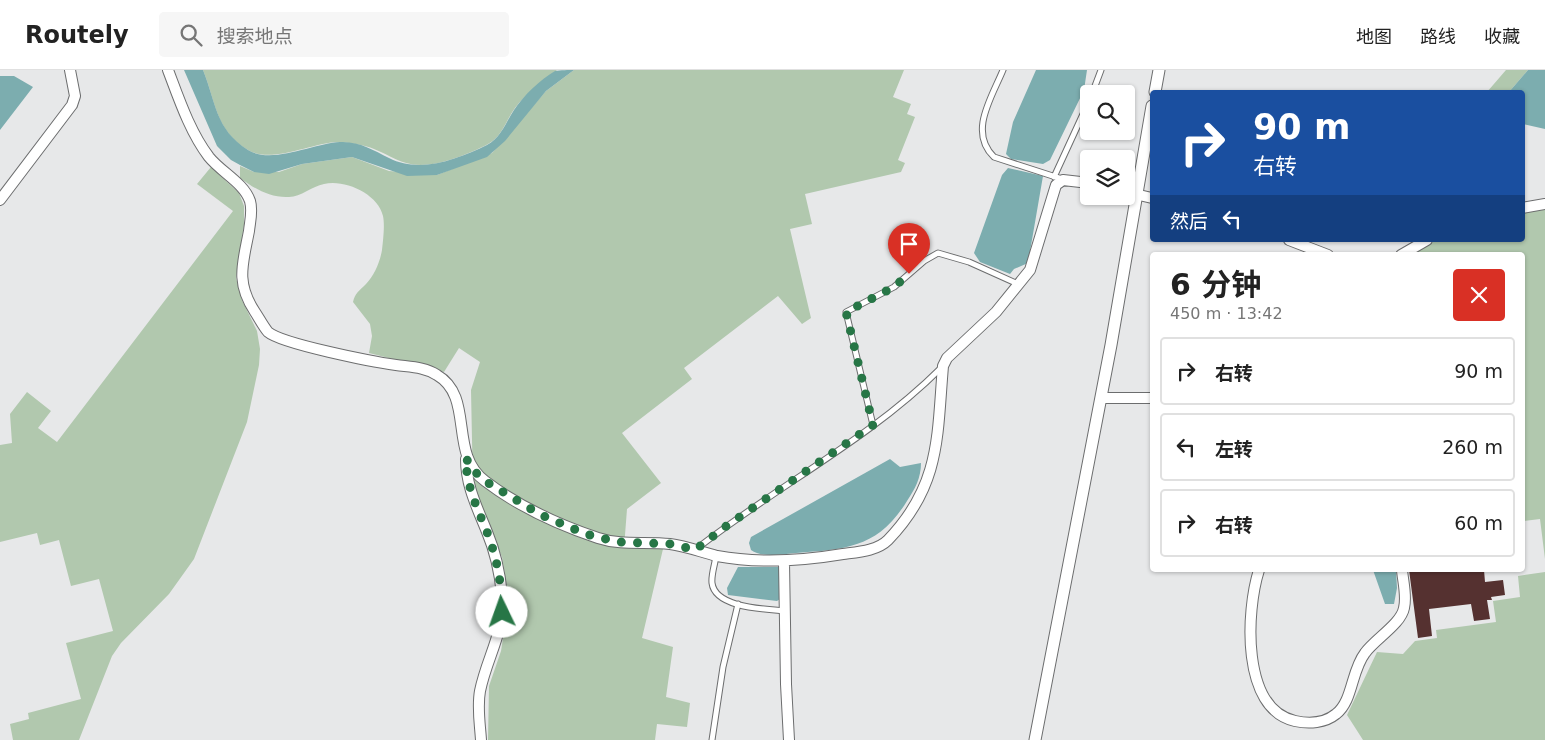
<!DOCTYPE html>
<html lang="zh">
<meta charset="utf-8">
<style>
body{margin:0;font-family:"DejaVu Sans","Noto Sans SC",sans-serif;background:#f6f6f6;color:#222;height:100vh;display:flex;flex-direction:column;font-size:19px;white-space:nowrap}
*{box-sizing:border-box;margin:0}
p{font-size:16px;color:#767676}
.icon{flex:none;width:28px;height:28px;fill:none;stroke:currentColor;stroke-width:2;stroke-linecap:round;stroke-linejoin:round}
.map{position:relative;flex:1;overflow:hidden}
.details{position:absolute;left:1150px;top:182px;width:375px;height:320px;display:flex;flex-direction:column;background:#fff;border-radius:5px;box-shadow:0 1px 4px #0004}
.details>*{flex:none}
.banner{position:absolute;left:1150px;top:20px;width:375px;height:152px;border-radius:5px;box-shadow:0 1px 4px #0004;background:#1a4fa0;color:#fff;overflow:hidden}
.tools{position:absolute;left:1080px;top:15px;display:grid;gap:10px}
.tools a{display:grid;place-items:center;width:55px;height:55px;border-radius:5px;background:#fff;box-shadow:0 1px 4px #0004;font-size:25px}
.pin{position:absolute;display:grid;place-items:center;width:42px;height:42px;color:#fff;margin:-51px -21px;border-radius:50% 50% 50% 0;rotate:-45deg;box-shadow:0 0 5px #0007}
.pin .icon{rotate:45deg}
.me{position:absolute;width:55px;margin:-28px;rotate:357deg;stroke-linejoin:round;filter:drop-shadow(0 0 4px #0008)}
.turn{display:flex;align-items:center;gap:18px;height:105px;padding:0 20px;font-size:22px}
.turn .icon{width:65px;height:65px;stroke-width:2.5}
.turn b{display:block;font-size:35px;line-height:42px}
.then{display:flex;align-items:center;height:48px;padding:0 20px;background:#0003;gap:10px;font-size:19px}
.round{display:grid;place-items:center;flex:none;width:52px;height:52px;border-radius:5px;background:#f6f6f6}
.summary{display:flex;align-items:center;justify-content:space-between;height:85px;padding:0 20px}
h1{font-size:30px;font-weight:700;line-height:38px}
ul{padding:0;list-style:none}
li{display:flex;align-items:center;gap:15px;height:68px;margin:0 10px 8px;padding:0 10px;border:2px solid #e0e0e0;border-radius:5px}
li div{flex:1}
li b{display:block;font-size:19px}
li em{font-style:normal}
header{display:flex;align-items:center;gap:30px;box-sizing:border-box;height:70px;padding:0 25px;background:#fff;border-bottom:1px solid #e0e0e0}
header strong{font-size:24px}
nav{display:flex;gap:28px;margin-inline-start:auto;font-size:18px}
.search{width:350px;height:45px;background:#f6f6f6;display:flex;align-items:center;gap:12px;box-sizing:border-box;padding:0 18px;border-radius:5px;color:#767676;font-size:19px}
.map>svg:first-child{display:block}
</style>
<header>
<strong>Routely</strong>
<div class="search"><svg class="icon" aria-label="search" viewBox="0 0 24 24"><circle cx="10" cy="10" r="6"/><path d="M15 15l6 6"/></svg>搜索地点</div>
<nav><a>地图</a><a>路线</a><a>收藏</a></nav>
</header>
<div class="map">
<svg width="1545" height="670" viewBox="0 0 1545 670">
<rect width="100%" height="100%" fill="#e7e8e9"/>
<!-- green -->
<path fill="#b1c8ae" d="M203,0h354c-15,12 -31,23 -42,38 -9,12 -13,29 -27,36 -19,10 -47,21 -68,21 -19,0 -30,-10 -46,-16 -9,-4 -27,-7 -37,-7 -25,1 -66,22 -89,8 -33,-20 -32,-48 -45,-80z
M574,0h330l-11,27 18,7 -4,10 8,3 -17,43 7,3 -4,9 -96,22 7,30 -22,5 21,89 -9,6 -24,-28 -94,72 8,11 -70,54 39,50 -34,26 -3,39 39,1 -21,89 31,9 -7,50 24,6 -3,24 -30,-3 -2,16h-167l1,-54 12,-35 8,-51 -7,-43 -29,-67 -2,-100 9,-28 -21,-14 -15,24 -75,-19 3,-17 -2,-12 -17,-22c2,-9 6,-11 13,-18 8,-8 14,-22 16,-34 1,-9 3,-25 1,-34 -5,-22 -38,-37 -59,-32 -12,2 -23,13 -35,13 -19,1 -34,-8 -49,-19v-12l14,6h25l23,-8 50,-7 37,14 48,4 55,-22 54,-62z
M1506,0h22l-19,22h-22z
M211,97l28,26 5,13v19l-8,53 6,22 15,31 3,18 -1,16 -12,57 -53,137 -25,35 -48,49 -9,13 -33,84h-66l-3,-16 19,-5 -1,-6 53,-14 -15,-56 47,-12 -14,-52 -28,7 -12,-46 -19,5 -3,-12 -37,9v-97l12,-2 -2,-29 17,-22 24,19 -13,17 19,14 176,-231 -36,-27z
M1545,138v351l-5,-40 -17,2 -1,-266h-112l26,-15h86l1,-29z
M1545,502v168h-182l-16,-25 30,-63 26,2 12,-13 22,-3 -1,-8 60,-8 -3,-21 27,-4 -2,-21z"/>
<!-- water -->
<path fill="#7cadaf" d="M184,0h19c13,32 12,59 45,80 24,15 66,-7 92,-8 19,-1 33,8 49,16 31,16 69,1 98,-13 14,-7 19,-23 27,-35 9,-14 27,-31 41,-39 5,-1 14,-1 19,-1l-28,21 -41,50 -18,16 -50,18 -30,1 -55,-19 -50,7 -33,10 -15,-2 -14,-7 -9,-5 -14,-14z
M1036,0h51l-3,20 -34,70 -7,4 -32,-5 -5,-5 7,-32z
M1528,0h17v59l-22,-5 -1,-32h-13z
M0,6h14l19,11 -33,43z
M1008,98l35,8 -15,87 -14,6 -4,5 -30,-12 -6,-9 28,-78z
M890,389l10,8 21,-4c0,15 -6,26 -14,38 -29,47 -60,48 -111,52 -13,1 -34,5 -45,-3l-2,-7 2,-6z
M738,497h41l2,5 -1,27 -3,2 -49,-6 -1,-7z
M1373,500h23l1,18 -3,16h-9z"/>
<!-- building -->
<path fill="#553130" d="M1409,500h75l1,12 18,-2 2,15 -14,2 1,3h-5l3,19 -16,2 -3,-17 -42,5 3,27 -14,2z"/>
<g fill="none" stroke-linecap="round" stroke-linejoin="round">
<defs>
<path id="service" d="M1003,0c-11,27 -35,62 -9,87l68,22
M1092,24l9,-24
M1054,107l35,-76
M873,355l-27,-113 48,-25 30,-26 14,-8 31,9 49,22
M695,480c80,-63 174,-110 246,-182
M716,486c-1,8 -5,19 -4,27 3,25 53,26 73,28
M712,670l11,-73 15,-63"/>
<path id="minor" d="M168,0c11,29 22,62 41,87 12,15 35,26 41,44 3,10 0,20 -1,30 -6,32 -14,51 6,81 4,6 8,14 13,20 14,12 106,30 128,33 14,2 29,2 41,10 38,22 11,79 48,106 33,25 74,44 113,57 24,8 48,3 72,6 16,2 31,8 47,12 43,8 84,5 126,-2 15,-2 34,-3 45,-14 53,-55 49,-104 55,-174l4,-8 49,-46 34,-42 26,-85 7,-5 26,3
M1126,122l26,6
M0,130l72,-95 3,-9 -5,-26
M1522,138l23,-4
M1289,170l39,15
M1401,185l26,-15
M1101,328h51
M466,389c0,27 11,48 21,73 8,19 13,41 15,63 3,38 -15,61 -22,96 -3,16 0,33 1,49
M784,492l2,122 3,56
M1259,500c-13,41 -18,139 36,151 14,3 30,2 41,-7 17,-13 15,-43 29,-61 10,-14 36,-29 39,-45 3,-12 -1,-26 -2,-38"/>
<path id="tertiary" d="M1155,22l4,-22
M1035,670l76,-395 41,-239"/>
</defs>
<!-- service casing -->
<use href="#service" stroke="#6c6d6e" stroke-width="7"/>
<!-- minor casing -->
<use href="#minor" stroke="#6c6d6e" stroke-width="12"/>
<!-- tertiary casing -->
<use href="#tertiary" stroke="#6c6d6e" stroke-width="13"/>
<!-- service -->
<use href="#service" stroke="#fff" stroke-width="5"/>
<!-- minor -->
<use href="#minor" stroke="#fff" stroke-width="10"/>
<!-- tertiary -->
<use href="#tertiary" stroke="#fff" stroke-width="11"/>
</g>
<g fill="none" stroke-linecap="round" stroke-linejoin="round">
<!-- route -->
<path stroke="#277646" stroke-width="9" stroke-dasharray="0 16.2" d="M502,542c0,-27 -5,-54 -15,-80 -10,-25 -21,-46 -21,-74l6,11 13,12 56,34 45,19 32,8 54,2 23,6 30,-23 148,-102 -27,-113 48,-25 15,-13"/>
</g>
</svg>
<div class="tools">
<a><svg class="icon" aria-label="search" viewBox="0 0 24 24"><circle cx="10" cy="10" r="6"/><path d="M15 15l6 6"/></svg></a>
<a><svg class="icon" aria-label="layers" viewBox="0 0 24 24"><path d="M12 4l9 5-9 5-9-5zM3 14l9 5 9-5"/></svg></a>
</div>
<div class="pin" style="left:909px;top:204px;background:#d93025"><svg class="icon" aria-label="arrive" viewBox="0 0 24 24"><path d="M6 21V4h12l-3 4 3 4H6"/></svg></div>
<svg class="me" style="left:502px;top:542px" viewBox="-20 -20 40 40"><circle r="19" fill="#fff"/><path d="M0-13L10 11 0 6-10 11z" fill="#277646"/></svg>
<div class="banner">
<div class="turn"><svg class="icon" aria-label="right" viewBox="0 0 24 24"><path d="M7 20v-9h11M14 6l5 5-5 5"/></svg><div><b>90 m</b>右转</div></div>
<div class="then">然后<svg class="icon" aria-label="left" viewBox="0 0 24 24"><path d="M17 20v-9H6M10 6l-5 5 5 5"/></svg></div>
</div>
<section class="details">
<div class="summary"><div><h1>6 分钟</h1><p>450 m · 13:42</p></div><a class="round" style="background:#d93025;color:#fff"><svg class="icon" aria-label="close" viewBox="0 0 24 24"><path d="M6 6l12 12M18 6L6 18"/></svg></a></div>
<ul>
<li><svg class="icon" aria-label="right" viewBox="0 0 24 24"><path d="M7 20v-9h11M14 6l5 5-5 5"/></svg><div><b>右转</b></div><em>90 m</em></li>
<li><svg class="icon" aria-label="left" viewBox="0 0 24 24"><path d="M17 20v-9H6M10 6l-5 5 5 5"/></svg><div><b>左转</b></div><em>260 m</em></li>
<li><svg class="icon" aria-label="right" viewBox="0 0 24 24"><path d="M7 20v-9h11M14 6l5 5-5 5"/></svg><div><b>右转</b></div><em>60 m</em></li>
</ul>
</section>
</div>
